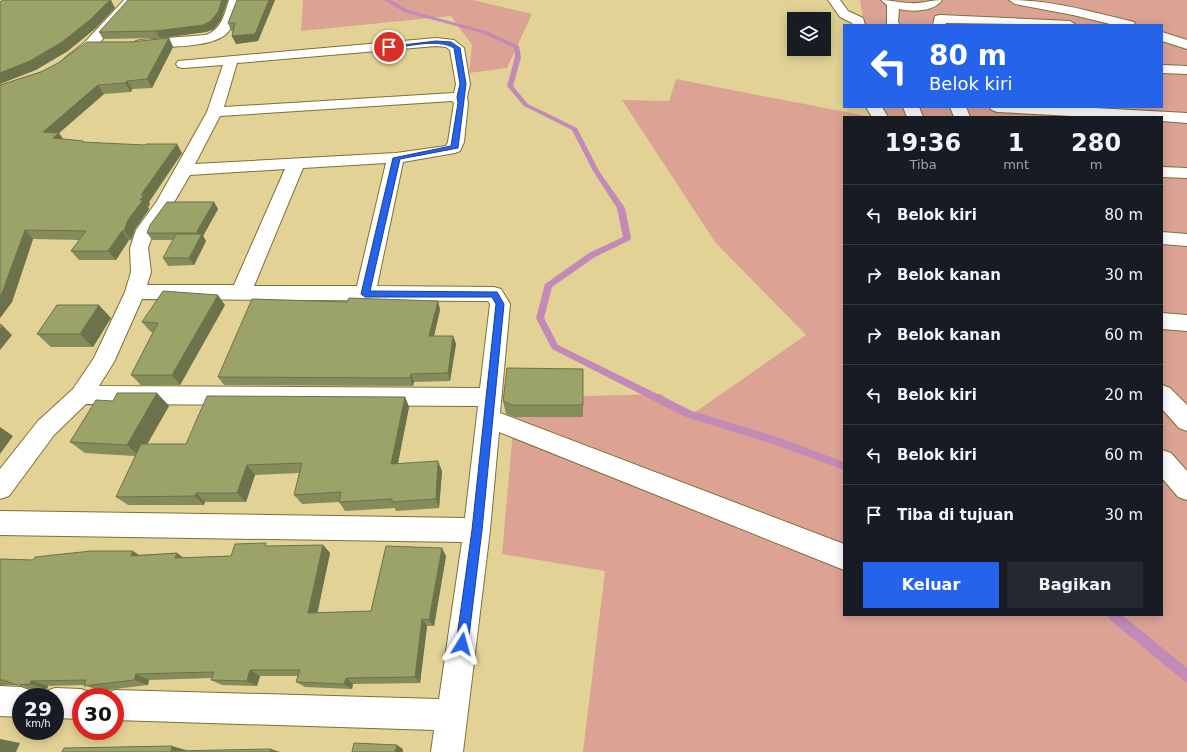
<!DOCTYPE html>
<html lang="id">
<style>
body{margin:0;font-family:"DejaVu Sans",sans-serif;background:#242831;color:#f1f3f6;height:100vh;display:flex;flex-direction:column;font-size:15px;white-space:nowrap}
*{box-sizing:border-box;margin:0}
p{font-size:13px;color:#9ea1a6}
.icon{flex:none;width:22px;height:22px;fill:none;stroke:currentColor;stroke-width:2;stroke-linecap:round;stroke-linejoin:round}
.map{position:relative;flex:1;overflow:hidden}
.details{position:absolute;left:843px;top:116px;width:320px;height:500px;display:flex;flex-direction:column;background:#171b24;border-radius:0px;box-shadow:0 2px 10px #0003}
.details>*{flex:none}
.guide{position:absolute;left:843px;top:24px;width:320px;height:84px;border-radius:0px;box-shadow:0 2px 10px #0003;background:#2563eb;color:#fff;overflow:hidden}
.controls{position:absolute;left:787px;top:12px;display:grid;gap:8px}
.controls a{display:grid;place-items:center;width:44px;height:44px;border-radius:0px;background:#171b24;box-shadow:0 2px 10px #0003;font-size:20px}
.speed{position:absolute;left:12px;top:688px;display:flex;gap:8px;font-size:20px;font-weight:700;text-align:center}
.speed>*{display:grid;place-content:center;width:52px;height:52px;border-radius:50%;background:#171b24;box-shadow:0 2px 10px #0003;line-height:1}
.speed small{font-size:10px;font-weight:400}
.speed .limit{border:6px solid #d22;background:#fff;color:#111}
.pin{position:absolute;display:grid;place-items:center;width:34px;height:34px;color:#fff;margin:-17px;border:2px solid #fff;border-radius:50%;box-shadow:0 1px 4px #0007}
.me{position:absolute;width:44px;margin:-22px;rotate:8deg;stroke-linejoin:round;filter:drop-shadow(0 0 3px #0008)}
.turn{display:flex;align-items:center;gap:14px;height:84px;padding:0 20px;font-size:18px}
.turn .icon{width:52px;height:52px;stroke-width:2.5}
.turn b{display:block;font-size:28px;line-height:34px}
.eta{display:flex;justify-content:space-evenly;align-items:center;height:68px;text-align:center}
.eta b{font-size:24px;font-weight:700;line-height:28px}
.primary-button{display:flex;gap:8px;margin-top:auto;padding:8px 20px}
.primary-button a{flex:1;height:46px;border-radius:0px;background:#2563eb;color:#fff;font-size:16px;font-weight:700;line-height:46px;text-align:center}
.primary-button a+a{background:#242831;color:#f1f3f6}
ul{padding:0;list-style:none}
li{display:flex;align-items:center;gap:12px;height:60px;padding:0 20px;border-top:1px solid #363941}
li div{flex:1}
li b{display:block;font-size:15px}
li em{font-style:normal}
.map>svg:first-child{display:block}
</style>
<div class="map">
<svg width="1187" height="752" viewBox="0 0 1187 752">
<rect width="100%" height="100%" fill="#e2d296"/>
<!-- green -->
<path fill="#dca395" d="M303,0h170l59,14 -25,54 -38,5 3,-28 -21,-29 -150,15z
M860,0h327v752h-604l22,-181 -103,-17 14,-156 145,-4 30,21 115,-80 -91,-93 -93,-142 47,1 7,-22 195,38h-27v498h318v-498h-285l-2,-10h287v-82h-298z"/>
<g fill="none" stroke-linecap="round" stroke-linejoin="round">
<!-- stream -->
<path fill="#c28ab6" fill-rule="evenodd" d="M384,0h7l17,10 78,21 33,15 2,11 -8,29 15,18 49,24 22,43 26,37 6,30 -1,2 -35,17 -43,30 -8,31 14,27 134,66 82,25 70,26v8l-71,-26 -87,-27 -134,-68 -16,-31 9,-34 44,-31 34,-16 -6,-29 -24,-37 -21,-41 -48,-24 -17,-20 8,-29 -1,-9 -32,-15 -78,-21z
M1107,615h15l65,53v14l-4,-2 -74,-61z"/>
<defs>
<path id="minor" d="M124,0h13l-42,48 -20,16h-10l-2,-3 2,-3 20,-16z
M229,0h12c-3,11 -5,23 -13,32 -14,17 -65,14 -87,16l-5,-1 -2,-3 2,-3 5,-1 65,-5c16,-6 18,-20 23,-35z
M828,0h12l8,11 15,7 2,7h-12l-1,-2 -12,-6z
M881,0c10,0 19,3 29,3 11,1 21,-3 32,-3 -8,12 -30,12 -43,9l-1,13 2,3h-13v-20z
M1009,0c43,0 83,12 125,22l1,3h-21l-41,-10 -58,-11z
M940,15l130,6 6,4 -130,-2 -1,2h-12l2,-9z
M1162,32l25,8v9l-25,-8z
M436,38l18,2 10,8 6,36 -3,13 1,6 -4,39 -4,9 -5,2 -52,9 -26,124 117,1 7,2 9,15 -10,109 344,131v26l-345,-138 -9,98 -27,222h-32l3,-22 -319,-10v-23h-12l1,-3 11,-4 324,9 23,-157 -462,-7v-24l465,7 13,-112 -392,-2 -32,31 -45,61 -9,3v-30l38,-48 35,-32 21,-31 31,-66 6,-20 -1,-24 6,-18 21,-29 50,-89 16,-47 -40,3 -5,-1 -2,-3 2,-3zM436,46l10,1 4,3 6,34 -2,9 -230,14 13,-44zM452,101l2,2 -6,39 -2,4 -50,7 -201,11 25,-48zM386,163l-29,123h-103l49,-118zM285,169l-51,116h-87l4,-13 -3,-24 6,-17 19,-27 17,-29zM142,299l346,2 2,3 -10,84 -381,-2 15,-24z
M1162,65l25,1v8l-25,-1z
M866,107h16l6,10h-16z
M903,107h16l4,10h-16z
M950,107h16l4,10h-16z
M989,107h87l111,6v10l-25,-2v-4h-71l-94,-5 -5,-2z
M1162,167l25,1v10l-25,-1z
M1162,232l25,2v12l-25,-2z
M1162,313l25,2v16l-25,-2z
M1162,385l8,3 17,17v26l-8,-3 -17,-19z
M1162,450l9,3 16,18v29l-9,-3 -16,-19z
M0,686l21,1 11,4 2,6h-13v20l-21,-1z
M55,688l26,1 11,4 1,4h-12v22l-26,-1v-21h-13l2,-5z"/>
</defs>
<!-- minor casing -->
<use href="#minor" stroke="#7f7037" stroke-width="2"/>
<!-- minor -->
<use href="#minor" fill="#fff" fill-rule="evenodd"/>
</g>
<!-- wall -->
<path fill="#858c5a" d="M237,0h38l-17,41 -22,3 -4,-8 1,-5h-2l-3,-8z
M221,20l-7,9 -8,3 -46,6 -57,1 -4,-7z
M169,38l4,9 -21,41 -20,1 -1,3 -27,2 -45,39 4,6 20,2 1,1 98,11 -33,49 1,2 -2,3 1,2 -14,20 -4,11h-2l-13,20h-37l-8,-9 9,-11 -47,-1 -21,63 -12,16v-233l130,-43z
M214,202l4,7 -15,27 3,5 -12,24 -26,1 -5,-8 10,-18h-21l-5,-7z
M438,301l2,9 -6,26h19l3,8 -6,37 -36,1 -1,4 -189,-1 -6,-8 129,-75z
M225,305l-45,80h-39l-10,-10 22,-43h-2l-9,-10z
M111,318l-18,29h-42l-14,-13z
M583,381v36h-69l-8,-3 -3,-13z
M157,393l12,13 -22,38h39l219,-47 4,10 -11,56 44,8 -3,37 -43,3 -1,-3 -50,3 -6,-9 -37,2 -8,-9 5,-22 -44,2 -9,27h-41l-1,3h-76l-12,-8 19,-41 -50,-3 -15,-11 43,-41z
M323,545l7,8 -13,60 54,-2 75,-55 -12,70h-7l-7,57 -67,1 -1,5 -47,-2 -9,-5 2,-6h-38l-3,10 -35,-1 -11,-5 1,-2 -63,2 -1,5 -49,6 -14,-6 -37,1 -1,3 -14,1 -15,-5h-18v-126l33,1 144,-7 6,5 48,-2 38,-10z"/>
<!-- shaded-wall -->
<path fill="#6c724a" d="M110,0h1l4,8 -19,20 -28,23 -32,19 -36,14v-11z
M222,0h6l-7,20 -7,9 -8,3 -46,6 -4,-7z
M269,0h6l-17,41 -22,3 -4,-8z
M169,38l4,9 -21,41 -5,-9z
M127,81l5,8 -1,3 -6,-9z
M98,85l6,9 -45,39 6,9 -5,5 -17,-15z
M177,144l5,9 -33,49 1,2 -2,3 1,2 -14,20 -4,11 -7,-9 4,-11 12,-20 1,-5z
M214,202l4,7 -15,27 3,5 -12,24 -5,-7 10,-20 -3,-5z
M25,230l8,9 -21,63 -12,16v-21z
M122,231l7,9 -13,20 -8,-9z
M218,295l7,10 -45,80 -8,-10z
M438,301l2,9 -8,34 -3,-8z
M99,305l12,13 -18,29 -13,-13z
M3,326l9,9 -12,15v-21z
M453,336l3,8 -6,37 -2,-8z
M411,374l3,8 -1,4 -3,-8z
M157,393l12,13 -29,51 -13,-12z
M405,397l4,10 -13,66 -5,-9z
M0,427l13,9 -13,18z
M438,461l4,10 -3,37 -3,-9z
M247,465l8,10 -9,27 -9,-9z
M196,493l9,9 -1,3 -9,-9z
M323,545l7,8 -14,67 -8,-7z
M442,548l4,8 -12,70 -5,-6z
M133,551l12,8 -14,-3z
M177,553l11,8 -13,-3z
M422,619l5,7 -7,57 -5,-6z
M250,670l10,6 -3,10 -10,-5z
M136,674l13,6 -1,5 -14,-5z
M346,678l7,6 -1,5 -8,-5z
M31,681l17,5 -1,3 -17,-5z
M0,739l20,4 -4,9h-16z
M397,745l6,4v3h-8z
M172,746l14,4v2l-15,-1z
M271,749l9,3h-10z"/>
<!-- building -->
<path fill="#9ba369" stroke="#6c724a" d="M3,0h107l-19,19 -29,23 -32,19 -30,12v-71z
M128,0h94l-4,12 -7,9 -8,4 -47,6 -57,1z
M237,0h32l-14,34 -23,2 3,-13h-7z
M169,38l-22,41 -20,2 -2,2 -27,2 -55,47 16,1 -6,5 30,3 -1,1 63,3 1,-1h31l-36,51h3l-4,5h3l-15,20 -4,11h-2l-14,20h-37l15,-20 -61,-1 -23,63 -2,4v-212l41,-13 17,-9 29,-21h43z
M167,202h47l-18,31h-49l3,-8z
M176,234h26l-13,24h-26z
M163,291l55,4 -46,80h-41l27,-52 -16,-1z
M349,298l89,3 -9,35h24l-5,37 -37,1 -1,4 -192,-1 34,-78 95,3z
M57,305h42l-19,29h-43z
M0,324l3,2 -3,3z
M507,368l76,1v36h-71l-9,-4z
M117,393h40l-30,52 -57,-3 26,-42 17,1z
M207,396l198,1 -14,67 47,-3 -2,38 -44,3v-3l-53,3 2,-10 -47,3 8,-32 -55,2 -10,28h-41l-1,3 -79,1 25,-53h45z
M266,543l-1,3 58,-1 -15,68 63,-2 15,-65 56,2 -13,72 -7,-1 -7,58 -69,1 -2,6 -48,-2 4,-12h-50l-3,11 -36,-1 3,-8 -78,2 -2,6 -50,6 2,-6 -55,1 -1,3 -14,1 -12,-5h-4v-121l33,1 2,-3 56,-6h42l-2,5 46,-3 -2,5 56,-2 4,-12z
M354,743l43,2 -2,7h-43z
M172,746l-1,5 100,-2 -1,3h-208l2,-4z"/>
<!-- route -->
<path fill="#2563eb" stroke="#184099" d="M436,41l15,1 9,6 6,36 -8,64 -58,11 -30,132 124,1h3l7,12 -22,226 -14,114 -1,4 -5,1 -4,-1 -2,-4 16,-114 24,-226 -4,-7h-127l-4,-3 32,-136 58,-12 7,-43 -1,-6 3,-13 -6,-36c-17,-10 -46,-1 -65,0l-3,-1z"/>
</svg>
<div class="controls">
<a><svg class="icon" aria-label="layers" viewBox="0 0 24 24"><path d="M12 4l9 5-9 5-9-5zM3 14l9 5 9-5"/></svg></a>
</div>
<div class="speed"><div>29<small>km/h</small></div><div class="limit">30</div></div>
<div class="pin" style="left:389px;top:47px;background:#d93025"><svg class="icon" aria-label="arrive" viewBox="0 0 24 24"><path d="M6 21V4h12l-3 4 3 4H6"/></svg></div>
<svg class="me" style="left:462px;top:644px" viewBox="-20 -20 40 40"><path d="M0-17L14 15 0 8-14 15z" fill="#2563eb" stroke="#fff" stroke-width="4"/></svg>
<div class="guide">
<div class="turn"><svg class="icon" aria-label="left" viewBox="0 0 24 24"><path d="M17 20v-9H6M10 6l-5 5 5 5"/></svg><div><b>80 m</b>Belok kiri</div></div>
</div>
<section class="details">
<div class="eta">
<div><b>19:36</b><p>Tiba</p></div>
<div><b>1</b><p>mnt</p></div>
<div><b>280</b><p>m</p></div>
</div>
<ul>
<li><svg class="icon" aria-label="left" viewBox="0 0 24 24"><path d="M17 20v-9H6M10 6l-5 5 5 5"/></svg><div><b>Belok kiri</b></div><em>80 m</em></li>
<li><svg class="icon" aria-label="right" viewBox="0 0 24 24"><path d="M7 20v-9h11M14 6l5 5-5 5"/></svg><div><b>Belok kanan</b></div><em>30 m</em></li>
<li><svg class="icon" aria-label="right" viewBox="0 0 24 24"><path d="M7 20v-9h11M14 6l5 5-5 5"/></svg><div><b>Belok kanan</b></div><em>60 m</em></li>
<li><svg class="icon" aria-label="left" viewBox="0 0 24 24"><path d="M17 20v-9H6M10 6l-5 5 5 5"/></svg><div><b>Belok kiri</b></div><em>20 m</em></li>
<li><svg class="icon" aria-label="left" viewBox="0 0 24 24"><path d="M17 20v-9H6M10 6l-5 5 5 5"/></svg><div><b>Belok kiri</b></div><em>60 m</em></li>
<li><svg class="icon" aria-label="arrive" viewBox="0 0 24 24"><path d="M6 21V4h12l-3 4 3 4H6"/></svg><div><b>Tiba di tujuan</b></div><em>30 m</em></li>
</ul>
<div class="primary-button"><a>Keluar</a><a>Bagikan</a></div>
</section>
</div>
